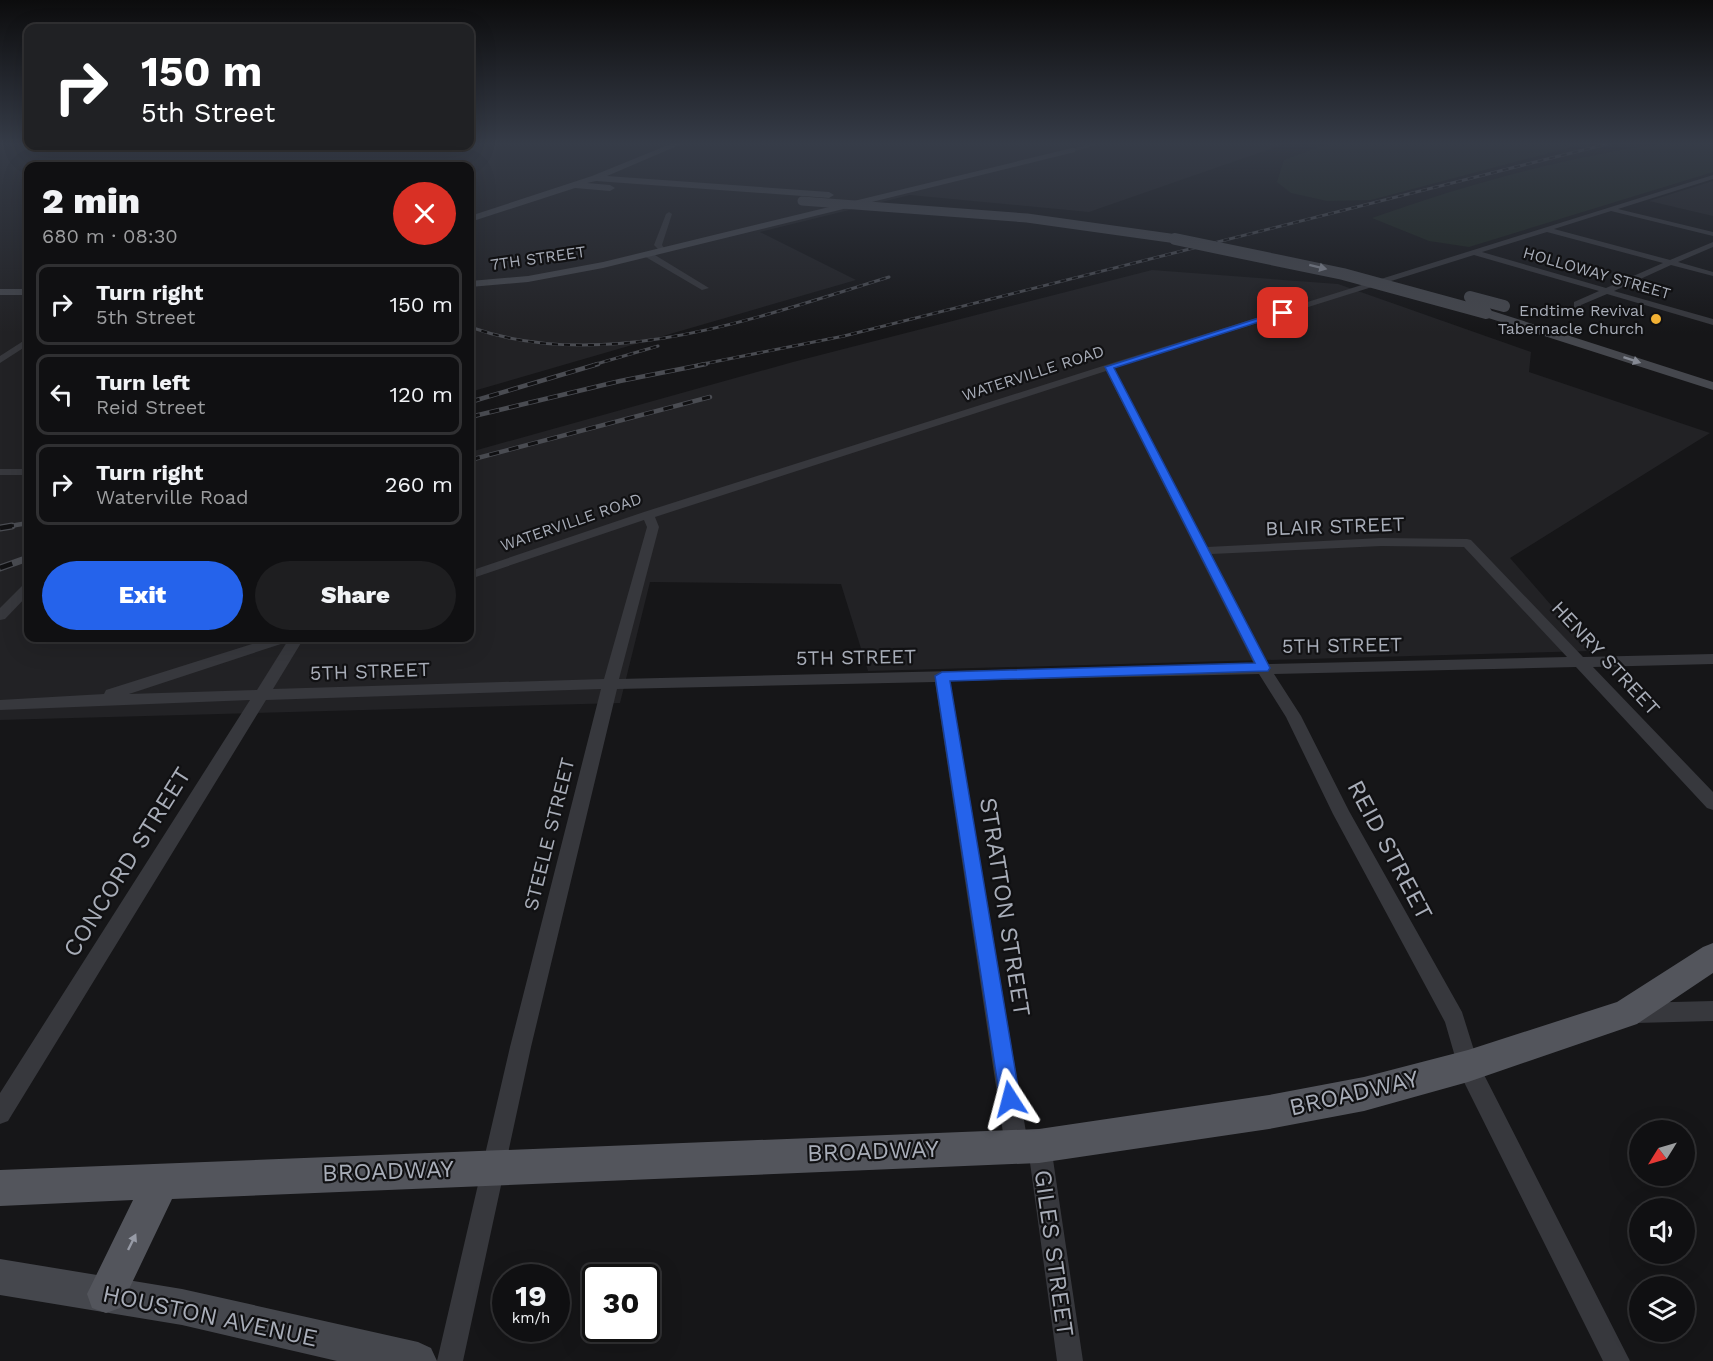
<!DOCTYPE html>
<meta charset="utf-8">
<style>
body{margin:0;font-family:"Work Sans",sans-serif;background:#1e1e20;color:#f1f3f6;height:100vh;display:flex;flex-direction:column;font-size:22px;white-space:nowrap}
*{box-sizing:border-box;margin:0}
p{font-size:20px;color:#9c9d9f}
.icon{flex:none;width:33px;height:33px;fill:none;stroke:currentColor;stroke-width:2;stroke-linecap:round;stroke-linejoin:round}
.map{position:relative;flex:1;overflow:hidden}
.sheet{position:absolute;left:24px;top:162px;width:450px;height:480px;display:flex;flex-direction:column;background:#101012;border-radius:12px;box-shadow:0 6px 24px #0002,0 0 0 2px #303032}
.sheet>*{flex:none}
.guide{position:absolute;left:24px;top:24px;width:450px;height:126px;border-radius:12px;box-shadow:0 6px 24px #0002,0 0 0 2px #303032;background:#202124;color:#fff;overflow:hidden}
.needle{width:39px;rotate:233deg}
.controls{position:absolute;left:1629px;top:1120px;display:grid;gap:12px}
.controls a{display:grid;place-items:center;width:66px;height:66px;border-radius:50%;background:#101012;box-shadow:0 6px 24px #0002,0 0 0 2px #303032;font-size:30px}
.speed{position:absolute;left:492px;top:1264px;display:flex;gap:12px;font-size:30px;font-weight:700;text-align:center}
.speed>*{display:grid;place-content:center;width:78px;height:78px;border-radius:50%;background:#101012;box-shadow:0 6px 24px #0002,0 0 0 2px #303032;line-height:1}
.speed small{font-size:15px;font-weight:400}
.speed .limit{border:3px solid #111;border-radius:9px;background:#fff;color:#111}
.pin{position:absolute;display:grid;place-items:center;width:51px;height:51px;color:#fff;margin:-26px;border-radius:12px;box-shadow:0 3px 9px #0006}
.me{position:absolute;width:66px;margin:-33px;rotate:351deg;stroke-linejoin:round;filter:drop-shadow(0 0 4px #0008)}
.turn{display:flex;align-items:center;gap:21px;height:126px;padding:0 18px;font-size:27px}
.turn .icon{width:78px;height:78px;stroke-width:2.5}
.turn b{display:block;font-size:42px;line-height:51px}
.round{display:grid;place-items:center;flex:none;width:63px;height:63px;border-radius:32px;background:#1e1e20}
.headline{display:flex;align-items:center;justify-content:space-between;height:102px;padding:0 18px}
h1{font-size:36px;font-weight:800;line-height:45px}
.action{display:flex;gap:12px;margin-top:auto;padding:12px 18px}
.action a{flex:1;height:69px;border-radius:36px;background:#2563eb;color:#fff;font-size:24px;font-weight:800;line-height:69px;text-align:center}
.action a+a{background:#1e1e20;color:#f1f3f6}
ul{padding:0;list-style:none}
li{display:flex;align-items:center;gap:18px;height:81px;margin:0 12px 9px;padding:0 6px;border:3px solid #303032;border-radius:12px}
li div{flex:1}
li b{display:block;font-size:22px}
li em{font-style:normal}
.map>svg:first-child{display:block}
</style>
<div class="map">
<svg width="1713" height="1361" viewBox="0 0 1713 1361">
<rect width="100%" height="100%" fill="#161618"/>
<!-- built -->
<path fill="#222225" d="M0,143h28v3h442v-3h817l-198,69 -179,-17 -150,37 96,48 -386,112v-226h-442v472h442v-186l323,-90 359,-92 186,14 193,68 -2,20 181,61 -200,125 81,93 -723,20 -27,-87 -191,-2 -30,121 -620,17z
M1713,181v35l-64,-15z"/>
<!-- green -->
<path fill="#1e261f" d="M1330,143h257l-216,57 -44,1 -36,-8 -14,-11 7,-22z
M1665,143h48v29l-244,75 -40,-6 -57,-23c95,-34 194,-61 293,-75z"/>
<g fill="none" stroke-linecap="round" stroke-linejoin="round">
<!-- street -->
<path fill="#37383d" fill-rule="evenodd" d="M1094,143h9l-31,9 -3,-2z
M1713,175v4l-95,30 95,23v4l-102,-25 -57,18 116,31 43,-18v5l-35,15 35,10v4l-42,-11 -57,26 99,28v6l-106,-31 -26,11 -1,5h-6v-8l25,-11 -125,-36 -360,113 93,179 174,-9 86,1 4,1 112,117 130,-3v10l-120,3 120,125v18l-6,-2 -131,-141 -302,7 27,42 48,95 113,201 16,51 152,298h-27l-143,-287 -15,-52 -112,-208 -47,-97 -27,-43 -309,7 78,463 3,-6 8,-4 8,4 4,8 32,215h-26l-29,-213 -3,6 -8,4 -8,-4 -4,-8 -70,-464 -318,7 -86,358 -68,314h-26l73,-314 91,-358 -335,11 -258,421 -8,3v-31l250,-393 -250,10v-10l104,-6 2,-4 165,-52h33l-31,51 331,-10 43,-152 -3,-7 -174,59v-8l174,-59 462,-147zM1547,232l116,31 -57,25 -124,-36zM1106,371l148,293 -635,15 40,-152 -4,-10zM1381,546l83,1 103,110 -299,7 -57,-110zM287,642l-30,48 -128,4z
M669,212l3,2 -10,31 4,6 -4,2 -8,-8 12,-31z
M644,252h6l59,36 -7,2 -58,-34z
M28,338v7l-28,18v-7z
M0,469h28v6h-28z
M28,584v11l-23,24 -5,1v-12l23,-23z
M1713,1001v20l-78,2 -7,-3 -3,-7 3,-7 7,-3z"/>
<!-- secondary -->
<path fill="#45474d" fill-rule="evenodd" d="M673,143h11l-77,33 222,16 5,3 -5,3 -233,-17 -9,2 23,2 5,3 -5,3 -35,-3 -105,34v-6l122,-40z
M1072,148h3v4l-472,116 -75,14 -58,5v-6l58,-5 75,-14z
M0,289h28v6h-28z
M1486,309l227,73v8l-231,-74v-6z
M0,1259l182,30 236,53 13,6 6,13h-100l-155,-36 -182,-30z"/>
<!-- primary -->
<path fill="#53555c" fill-rule="evenodd" d="M1713,943v30l-76,51 -169,58 -104,29 -95,18 -230,34 -867,36 -52,109 -14,5 -14,-5 -5,-14 46,-94 -133,6v-36l1039,-41 230,-34 95,-18 104,-27 149,-48 86,-55z"/>
<defs>
<path id="rail-far2" d="M470,327c134,48 290,-10 419,-50
M593,365l65,-19
M698,365l146,-29 767,-193"/>
<path id="rail-far1" d="M470,402l128,-38
M470,417l150,-36 86,-17
M470,460l240,-63
M4,527l24,-4"/>
<path id="rail" d="M0,528l12,-2
M0,568l28,-10"/>
</defs>
<!-- rail-far2 casing -->
<use href="#rail-far2" stroke="#4a4c52" stroke-width="3"/>
<!-- rail-far1 casing -->
<use href="#rail-far1" stroke="#4a4c52" stroke-width="4.5"/>
<!-- rail casing -->
<use href="#rail" stroke="#4a4c52" stroke-width="7"/>
<!-- rail-far2 -->
<use href="#rail-far2" stroke="#111113" stroke-width="2" stroke-dasharray="6" stroke-linecap="butt"/>
<!-- rail-far1 -->
<use href="#rail-far1" stroke="#111113" stroke-width="3" stroke-dasharray="10" stroke-linecap="butt"/>
<!-- rail -->
<use href="#rail" stroke="#111113" stroke-width="4.5" stroke-dasharray="13" stroke-linecap="butt"/>
<!-- secondary-bridge-far1 -->
<path stroke="#45474d" stroke-width="9" d="M802,201l225,17 157,22"/>
<!-- secondary-bridge -->
<path stroke="#45474d" stroke-width="12" d="M1175,239l168,35 143,39
M1470,297l34,9"/>
</g>
<!-- one-way arrows -->
<defs><path id="oneway-solid" d="M-6-.8H1V-3.2L6.5 0L1 3.2V.8H-6Z" transform="scale(1.5)"/></defs>
<g fill="#858993">
<use href="#oneway-solid" transform="translate(1318 267) rotate(14)"/>
<use href="#oneway-solid" transform="translate(1632 360) rotate(18)"/>
</g>
<use fill="#979ba6" href="#oneway-solid" transform="translate(132 1242) rotate(-64)"/>
<!-- sky -->
<linearGradient id="sky" x2="0" y2="1"><stop stop-color="#0c0c0d"/><stop offset="0.43" stop-color="#363c48"/><stop offset="1" stop-color="#363c48" stop-opacity="0"/></linearGradient>
<rect width="1713" height="333" fill="url(#sky)"/>
<!-- route -->
<path fill="#2563eb" stroke="#184099" stroke-width="1.5" d="M1281,311l6,2 -173,55 156,300 -2,3 -318,10 70,418 -3,8 -7,2 -7,-2 -3,-8 -65,-423 7,-4 313,-9 -150,-296z"/>
<!-- markers -->
<circle fill="#f2b134" stroke="#111113" stroke-width="2" cx="1656" cy="319" r="6"/>
<g text-anchor="middle" dominant-baseline="central" stroke-width="4.5" stroke-linejoin="round" paint-order="stroke">
<!-- far-street labels -->
<g font-size="16" fill="#a8adb8" stroke="#111113">
<text transform="translate(538 258) rotate(-8)">7TH STREET</text>
<text transform="translate(1597 273) rotate(16)">HOLLOWAY STREET</text>
<text transform="translate(1033 373) rotate(-18)">WATERVILLE ROAD</text>
<text transform="translate(571 522) rotate(-19)">WATERVILLE ROAD</text>
</g>
<!-- far-poi labels -->
<g font-size="16" fill="#a8adb8" stroke="#111113" text-anchor="end">
<text x="1644" y="310">Endtime Revival<tspan x="1644" dy="18">Tabernacle Church</tspan></text>
</g>
<!-- street labels -->
<g font-size="20" fill="#a8adb8" stroke="#111113">
<text transform="translate(1335 526) rotate(-2)">BLAIR STREET</text>
<text transform="translate(1342 645) rotate(-1)">5TH STREET</text>
<text transform="translate(856 657) rotate(-1)">5TH STREET</text>
<text transform="translate(1606 658) rotate(47)">HENRY STREET</text>
<text transform="translate(370 671) rotate(-2)">5TH STREET</text>
<text transform="translate(549 834) rotate(-76)">STEELE STREET</text>
</g>
<!-- near-street labels -->
<g font-size="24" fill="#a8adb8" stroke="#111113">
<text transform="translate(1390 850) rotate(62)">REID STREET</text>
<text transform="translate(127 862) rotate(-58)">CONCORD STREET</text>
<text transform="translate(1005 907) rotate(81)">STRATTON STREET</text>
<text transform="translate(1354 1093) rotate(-13)">BROADWAY</text>
<text transform="translate(873 1151) rotate(-2)">BROADWAY</text>
<text transform="translate(388 1171) rotate(-2)">BROADWAY</text>
<text transform="translate(1054 1253) rotate(82)">GILES STREET</text>
<text transform="translate(210 1316) rotate(12)">HOUSTON AVENUE</text>
</g>
</g>
</svg>
<div class="controls">
<a><svg class="needle" viewBox="-14 -14 28 28"><path d="M0-13l5 13h-10z" fill="#e53935"/><path d="M0 13l5-13h-10z" fill="#9c9d9f"/></svg></a>
<a><svg class="icon" aria-label="sound" viewBox="0 0 24 24"><path d="M4 9h4l5-4v14l-5-4H4zM17 9q2 3 0 6"/></svg></a>
<a><svg class="icon" aria-label="layers" viewBox="0 0 24 24"><path d="M12 4l9 5-9 5-9-5zM3 14l9 5 9-5"/></svg></a>
</div>
<div class="speed"><div>19<small>km/h</small></div><div class="limit">30</div></div>
<div class="pin" style="left:1283px;top:313px;background:#d93025"><svg class="icon" aria-label="arrive" viewBox="0 0 24 24"><path d="M6 21V4h12l-3 4 3 4H6"/></svg></div>
<svg class="me" style="left:1010px;top:1099px" viewBox="-20 -20 40 40"><path d="M0-17L14 15 0 8-14 15z" fill="#2563eb" stroke="#fff" stroke-width="4"/></svg>
<div class="guide">
<div class="turn"><svg class="icon" aria-label="right" viewBox="0 0 24 24"><path d="M7 20v-9h11M14 6l5 5-5 5"/></svg><div><b>150 m</b>5th Street</div></div>
</div>
<section class="sheet">
<div class="headline"><div><h1>2 min</h1><p>680 m · 08:30</p></div><a class="round" style="background:#d93025;color:#fff"><svg class="icon" aria-label="close" viewBox="0 0 24 24"><path d="M6 6l12 12M18 6L6 18"/></svg></a></div>
<ul>
<li><svg class="icon" aria-label="right" viewBox="0 0 24 24"><path d="M7 20v-9h11M14 6l5 5-5 5"/></svg><div><b>Turn right</b><p>5th Street</p></div><em>150 m</em></li>
<li><svg class="icon" aria-label="left" viewBox="0 0 24 24"><path d="M17 20v-9H6M10 6l-5 5 5 5"/></svg><div><b>Turn left</b><p>Reid Street</p></div><em>120 m</em></li>
<li><svg class="icon" aria-label="right" viewBox="0 0 24 24"><path d="M7 20v-9h11M14 6l5 5-5 5"/></svg><div><b>Turn right</b><p>Waterville Road</p></div><em>260 m</em></li>
</ul>
<div class="action"><a>Exit</a><a>Share</a></div>
</section>
</div>
